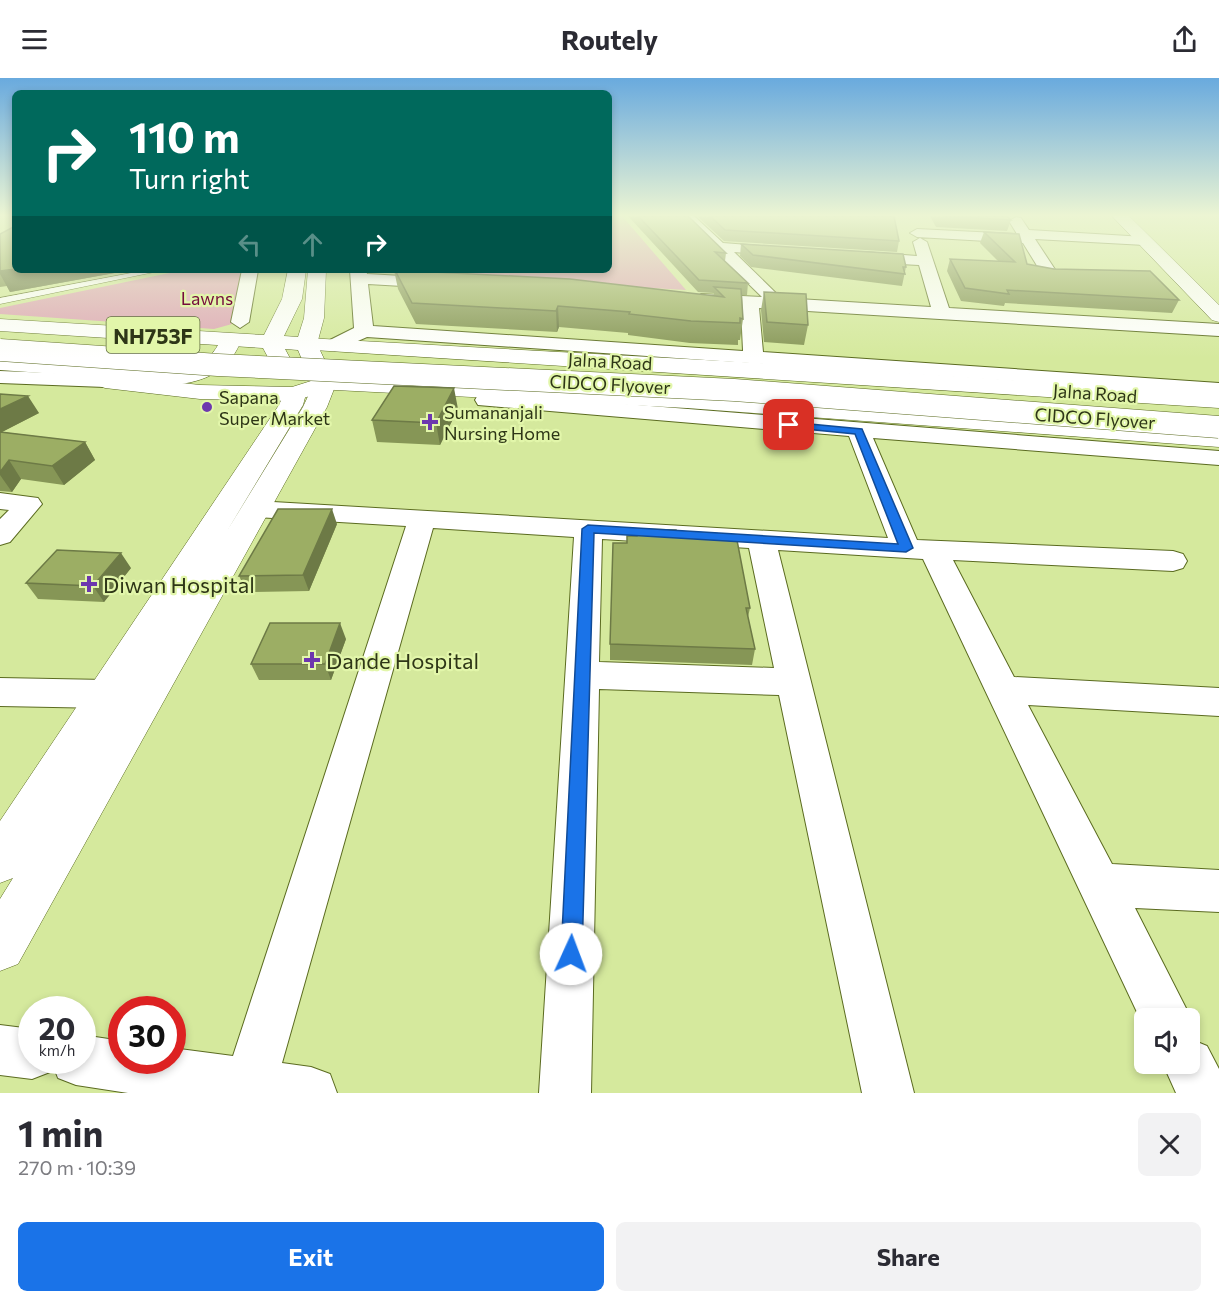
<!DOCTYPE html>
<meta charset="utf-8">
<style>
body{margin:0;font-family:Commissioner,sans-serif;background:#f2f2f3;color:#2b2b33;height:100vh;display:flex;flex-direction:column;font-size:22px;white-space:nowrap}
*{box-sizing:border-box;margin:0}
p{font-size:20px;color:#7c7c81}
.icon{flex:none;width:33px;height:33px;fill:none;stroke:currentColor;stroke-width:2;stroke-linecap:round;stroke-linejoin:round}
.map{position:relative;height:1015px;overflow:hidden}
.sheet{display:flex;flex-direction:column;background:#fff;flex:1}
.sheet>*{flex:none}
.guide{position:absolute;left:12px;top:12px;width:600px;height:183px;border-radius:9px;box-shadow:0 3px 9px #0003;background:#00695c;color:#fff;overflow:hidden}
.tools{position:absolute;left:1134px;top:930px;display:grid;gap:12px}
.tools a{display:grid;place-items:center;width:66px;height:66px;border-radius:9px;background:#fff;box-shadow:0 3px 9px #0003;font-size:30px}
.speed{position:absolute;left:18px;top:918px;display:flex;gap:12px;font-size:30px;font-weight:700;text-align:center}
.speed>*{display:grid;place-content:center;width:78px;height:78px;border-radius:50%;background:#fff;box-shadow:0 3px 9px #0003;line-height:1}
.speed small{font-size:15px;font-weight:400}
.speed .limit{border:9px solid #d22;background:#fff;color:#111}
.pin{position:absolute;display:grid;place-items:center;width:51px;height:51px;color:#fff;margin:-26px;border-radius:12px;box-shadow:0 3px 9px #0006}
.me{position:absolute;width:66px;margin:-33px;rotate:2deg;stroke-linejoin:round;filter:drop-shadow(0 0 4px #0008)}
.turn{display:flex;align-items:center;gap:21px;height:126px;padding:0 18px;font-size:27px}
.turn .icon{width:78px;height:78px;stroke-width:2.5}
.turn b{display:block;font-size:42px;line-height:51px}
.lanes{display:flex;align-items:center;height:57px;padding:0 18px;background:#0003;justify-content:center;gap:30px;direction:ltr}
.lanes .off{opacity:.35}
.round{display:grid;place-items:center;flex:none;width:63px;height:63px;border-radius:9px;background:#f2f2f3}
.overview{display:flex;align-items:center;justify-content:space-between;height:102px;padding:0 18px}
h1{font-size:36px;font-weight:700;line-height:45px}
.button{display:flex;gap:12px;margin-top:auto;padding:12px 18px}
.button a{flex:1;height:69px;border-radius:9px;background:#1a73e8;color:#fff;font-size:24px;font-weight:700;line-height:69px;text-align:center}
.button a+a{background:#f2f2f3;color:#2b2b33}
header{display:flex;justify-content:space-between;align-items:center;height:78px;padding:0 18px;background:#fff;font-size:27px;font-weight:700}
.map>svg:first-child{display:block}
</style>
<header><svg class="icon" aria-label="menu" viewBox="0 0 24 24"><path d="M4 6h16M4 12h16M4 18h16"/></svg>Routely<svg class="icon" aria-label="share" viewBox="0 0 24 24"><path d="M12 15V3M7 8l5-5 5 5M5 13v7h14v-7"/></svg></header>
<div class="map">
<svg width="1219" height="1015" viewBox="0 0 1219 1015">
<rect width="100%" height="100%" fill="#d5e99d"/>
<!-- green -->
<path fill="#dea7b6" d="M609,138h13l64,74 -311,-18 234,-2z
M184,192h58l-10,54 -18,5 -214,-15v-6z"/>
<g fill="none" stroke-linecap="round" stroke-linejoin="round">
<defs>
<path id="lane" d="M147,192h17l-164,34v-6z"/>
<path id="street" d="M679,138h15l29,27 64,5 3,3 -8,5 -48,-4 47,46 150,9 -12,-42 -56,-3 -8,-5 8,-5 54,4 -4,-14 7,-4 7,4 22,66 270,16v12l-460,-28 4,44 456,31v12l-852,-58 -32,14 -10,-6 3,-4 26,-13 -4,-58h16l1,4 70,4 8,5 -8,5 -69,-4 5,42 370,25 -2,-44 -40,-3 -9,-5 9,-5 61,3z
M1016,139l5,1 8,12 116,7 7,4 -7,4 -110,-6 23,35 -8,5 -6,-2 -21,-34 -106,-6 -7,-4 7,-4 100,5 -8,-13z
M242,192h16l-9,52 -9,6 -9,-6z
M0,293l105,4 7,2 3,4 -3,4 -7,2 -105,-4z
M486,315l733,58v14l-346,-27 44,102 256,11 10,3 4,7 -4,7 -10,3 -220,-11 61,117 205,11v28l-191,-11 84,159 107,6v42l-84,-4 56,110 -1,3 -46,-3v9l-221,-468 -145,-9 136,543h-52l-83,-398 -180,-6 -8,404h-52l35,-556 -141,-9 -151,535 29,4 19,7 7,19h-209l-52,-8 -18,-7 -5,-13 -3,7 -18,7 -32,-4v-50l32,4v31h50v-25l40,6v19h50v-12l61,8 173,-530 -150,-9 -9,-2 -4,-6 4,-6 9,-2 632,37 -39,-102 -371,-31 -3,-5 3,-5zM602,461l147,9 25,120 -175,-6z
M0,415l38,5 4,6 -32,38 -10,3v-26l9,-9 -9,-1z
M0,600l106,2 12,4 5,10 -5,10 -12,4 -106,-2z
M1190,961l17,7 12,23v24h-43l-13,-29h27z"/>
<path id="secondary" d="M1112,138h17l90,89v17l-7,-2z
M324,299l8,2 4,5 -9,23 -309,557 -18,7v-72l13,-21 -13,5v-62l279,-416 7,-16h16l4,5 -3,11 -76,126 76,-124 13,-28z"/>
<path id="primary" d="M223,255l7,2 10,8c-26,63 -114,38 -166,33l-8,-2 -3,-5 3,-5 8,-2c39,4 122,25 144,-17l-6,-6 4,-4z
M306,260l470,26 443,30v14l-921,-59 -3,-5 3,-5z
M324,299l363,17 532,37v16l-532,-39 -371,-19 -4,-5 4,-5z"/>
<path id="highway" d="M288,192h18l-4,29 -18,37 14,1 6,-19 4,-48h18l-2,48 -7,26 19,40 -4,5 -38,12 -94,-2 -95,-11 -35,-13 -70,-5v-14l74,6 35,13 91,10 92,2 19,-6 -13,-31 -13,-1 6,11 -3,5h-16l-9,-17 -263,-17v-12l264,16 18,-36z"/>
</defs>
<!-- lane casing -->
<use href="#lane" stroke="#5b6b20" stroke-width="1"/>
<!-- street casing -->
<use href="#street" stroke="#5b6b20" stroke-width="2"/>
<!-- secondary casing -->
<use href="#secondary" stroke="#5b6b20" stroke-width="1"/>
<!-- primary casing -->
<use href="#primary" stroke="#5b6b20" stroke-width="1"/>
<!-- highway casing -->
<use href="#highway" stroke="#5b6b20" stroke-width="1"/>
<!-- lane -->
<use href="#lane" fill="#fff" fill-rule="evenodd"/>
<!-- street -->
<use href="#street" fill="#fff" fill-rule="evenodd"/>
<!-- secondary -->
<use href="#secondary" fill="#fff" fill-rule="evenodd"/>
<!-- primary -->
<use href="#primary" fill="#fff" fill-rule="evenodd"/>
<!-- highway -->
<use href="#highway" fill="#fff" fill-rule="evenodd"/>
<defs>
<path id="highway-bridge" d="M0,272l218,15 516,25 485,37"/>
</defs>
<!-- highway-bridge casing -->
<use href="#highway-bridge" stroke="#5b6b20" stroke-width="23" stroke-linecap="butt"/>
<!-- highway-bridge -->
<use href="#highway-bridge" stroke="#fff" stroke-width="22"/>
</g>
<!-- wall -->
<path fill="#869656" d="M628,138h60l38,37 -1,8 23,22 -1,12h-5l1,24 -3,21h-2v5l-48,-2 -62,-8v-2l-69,-6 -2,5 -141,-8 -18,-35 -4,-19 320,26v-3l-16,-1z
M697,138h197l5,25 -2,11 -173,-11z
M930,138h77l4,4 -4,11 -71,-4z
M984,154l43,32 152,36 -7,13 -167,-10 -1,3 -43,-5 -14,-30 3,-12 48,2 -18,-18z
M0,156l15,36h116l-121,22 -3,-6 -7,1z
M741,166l165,23 -4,19 -151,-19 -11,-11z
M764,214l44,33 -4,20 -40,-3 -3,-32z
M0,316l39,19 -37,19 83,10 10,18 -31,25 -43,-6 -9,13 -12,-1z
M458,331l-18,36 -63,-3 -5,-22z
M337,446l-28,67 -62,1 -8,-16z
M676,457l74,73 -2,9 7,32 -3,16 -142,-5v-16l17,-101z
M131,490l-27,34 -66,-3 -12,-16z
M346,561l-15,41h-72l-8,-16z"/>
<!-- shaded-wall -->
<path fill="#6d7a46" d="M15,191v1h116l-121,22 -10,-18v-3z
M558,228l1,21 -2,5 -1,-21z
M454,310l4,21 -18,36 -4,-22z
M28,318l11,17 -39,20v-24z
M85,364l10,18 -31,25 -12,-19z
M9,382l12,19 -9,13 -12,-17v-3z
M332,431l5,15 -28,67 -6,-16z
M121,475l10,15 -27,34 -11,-16z
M340,545l6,16 -15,41 -6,-16z"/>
<!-- building -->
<path fill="#9cae64" stroke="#6d7a46" stroke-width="1.5" d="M638,138h50l38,37 -11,-1 33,31 -49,-3z
M710,138h184l5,25 -174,-11z
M944,138h63l4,4z
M15,148v43l-15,2v-37z
M984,154l35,2 8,30 27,5 96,2 29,29 -172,-10 2,4 -44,-6 -15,-29 65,3z
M741,166l162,10 3,13h-3l2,7 -152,-19z
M395,192l175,9 154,18 -10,-10 27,2 2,30 -3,-1v5l-49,-2 -62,-7 1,-2 -72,-6 -2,5 -144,-8z
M764,214l42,2 2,31 -41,-3z
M394,308l60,2 -18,35 -64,-3z
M0,316l28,2 -28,13z
M0,354l85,10 -33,24 -43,-6 -9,12z
M278,431h54l-29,66 -64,1z
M637,451l39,1v5h60l14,73h-4l9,41 -145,-5 3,-101h14v-7h10z
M57,472l64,3 -28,33 -67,-3z
M270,545h70l-15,41h-74z"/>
<!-- sky -->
<linearGradient id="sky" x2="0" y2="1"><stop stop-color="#69aade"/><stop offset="0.49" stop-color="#ecf5d3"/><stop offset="1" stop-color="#ecf5d3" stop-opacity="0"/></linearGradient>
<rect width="1219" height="280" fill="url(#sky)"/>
<!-- route -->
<path fill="#1a73e8" stroke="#114b97" stroke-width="1.5" d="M789,344l73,7 51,119 -7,4 -312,-19 -12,421 -4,7 -7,3 -7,-3 -3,-7 21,-425 6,-4 310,19 -43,-110 -70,-7v-4z"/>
<!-- markers -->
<g fill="#6d37ae" stroke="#e2f6aa" stroke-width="2">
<circle cx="207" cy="329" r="6"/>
<path d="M427 335h6v6h6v6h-6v6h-6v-6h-6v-6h6z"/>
<path d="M86 497h6v6h6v6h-6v6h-6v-6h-6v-6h6z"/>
<path d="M309 573h6v6h6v6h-6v6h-6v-6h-6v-6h6z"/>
</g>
<g text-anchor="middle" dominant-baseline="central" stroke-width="4.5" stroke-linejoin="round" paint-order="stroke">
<!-- far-park labels -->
<g font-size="18" fill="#750c3c" stroke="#e2f6aa">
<text x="207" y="220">Lawns</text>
</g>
<!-- far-street labels -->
<g font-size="18" fill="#2e3617" stroke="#e2f6aa">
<text transform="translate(610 283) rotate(3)">Jalna Road</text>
<text transform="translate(610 306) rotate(3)">CIDCO Flyover</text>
<text transform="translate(1095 315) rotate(4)">Jalna Road</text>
<text transform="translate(1095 340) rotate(4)">CIDCO Flyover</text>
</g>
<!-- far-poi labels -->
<g font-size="18" fill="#2e3617" stroke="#e2f6aa" text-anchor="start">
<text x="219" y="319">Sapana<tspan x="219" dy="21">Super Market</tspan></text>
<text x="444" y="334">Sumananjali<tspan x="444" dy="21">Nursing Home</tspan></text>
</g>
<!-- shield labels -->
<rect fill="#e2f6aa" stroke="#647043" stroke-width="1.5" x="106.5" y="239" width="93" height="36" rx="4.5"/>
<g font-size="21" font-weight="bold" fill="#2e3617">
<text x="153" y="257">NH753F</text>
</g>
<!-- poi labels -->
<g font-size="22" fill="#2e3617" stroke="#e2f6aa" text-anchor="start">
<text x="103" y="506">Diwan Hospital</text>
<text x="326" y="582">Dande Hospital</text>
</g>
</g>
</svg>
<div class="tools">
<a><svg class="icon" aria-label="sound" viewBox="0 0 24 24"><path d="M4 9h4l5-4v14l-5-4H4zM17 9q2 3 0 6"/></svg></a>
</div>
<div class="speed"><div>20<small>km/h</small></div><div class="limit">30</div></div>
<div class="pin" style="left:789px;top:347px;background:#d93025"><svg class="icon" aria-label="arrive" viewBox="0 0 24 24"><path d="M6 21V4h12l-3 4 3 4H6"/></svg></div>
<svg class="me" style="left:571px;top:876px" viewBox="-20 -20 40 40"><circle r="19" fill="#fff"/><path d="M0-13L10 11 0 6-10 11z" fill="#1a73e8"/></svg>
<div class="guide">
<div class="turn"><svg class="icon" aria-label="right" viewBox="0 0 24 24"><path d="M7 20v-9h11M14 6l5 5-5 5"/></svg><div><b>110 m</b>Turn right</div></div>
<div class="lanes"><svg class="icon off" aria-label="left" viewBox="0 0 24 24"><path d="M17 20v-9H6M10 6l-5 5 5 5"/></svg><svg class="icon off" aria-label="ahead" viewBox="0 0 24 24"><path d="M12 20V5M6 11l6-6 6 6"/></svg><svg class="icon" aria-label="right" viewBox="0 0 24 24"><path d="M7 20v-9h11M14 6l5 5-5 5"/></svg></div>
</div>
</div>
<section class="sheet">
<div class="overview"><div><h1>1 min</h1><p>270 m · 10:39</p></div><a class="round"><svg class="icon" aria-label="close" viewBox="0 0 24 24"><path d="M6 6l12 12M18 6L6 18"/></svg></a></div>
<div class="button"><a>Exit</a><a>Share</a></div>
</section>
